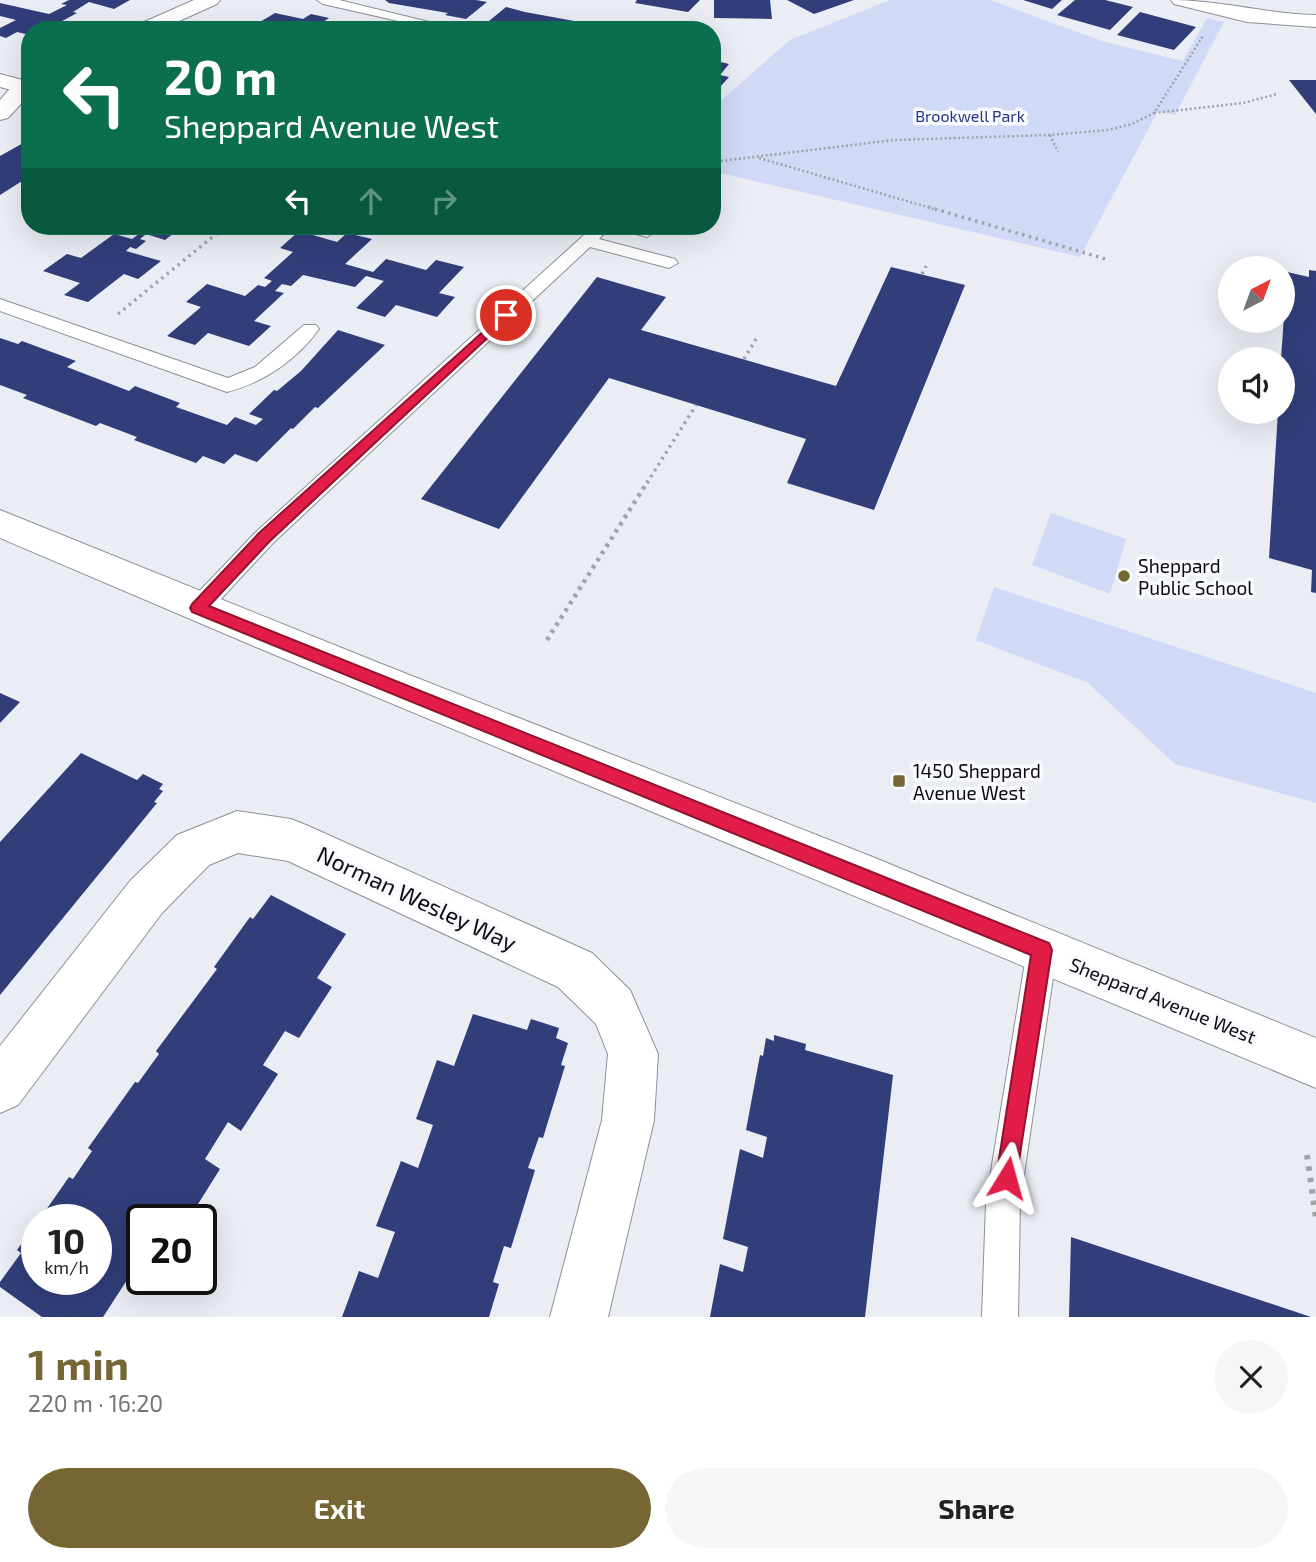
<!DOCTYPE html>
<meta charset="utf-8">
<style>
body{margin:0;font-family:"Exo 2",sans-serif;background:#f6f6f6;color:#202124;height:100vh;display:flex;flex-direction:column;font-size:26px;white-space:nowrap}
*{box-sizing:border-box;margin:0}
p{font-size:23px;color:#757577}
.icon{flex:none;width:38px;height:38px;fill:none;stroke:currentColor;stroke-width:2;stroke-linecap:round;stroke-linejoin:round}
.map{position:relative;height:1317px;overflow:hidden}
.panel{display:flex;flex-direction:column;background:#fff;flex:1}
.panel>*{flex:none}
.top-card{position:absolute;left:21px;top:21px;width:700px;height:214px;border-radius:28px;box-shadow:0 7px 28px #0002;background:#0b6e4f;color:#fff;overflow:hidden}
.needle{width:46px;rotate:41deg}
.fabs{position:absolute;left:1218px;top:256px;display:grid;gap:14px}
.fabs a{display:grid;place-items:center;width:77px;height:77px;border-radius:50%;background:#fff;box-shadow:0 7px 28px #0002;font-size:35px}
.speed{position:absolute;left:21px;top:1204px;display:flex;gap:14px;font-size:35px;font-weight:700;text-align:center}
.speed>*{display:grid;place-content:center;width:91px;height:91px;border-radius:50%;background:#fff;box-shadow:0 7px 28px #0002;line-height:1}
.speed small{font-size:18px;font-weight:400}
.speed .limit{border:4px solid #111;border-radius:10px;background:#fff;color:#111}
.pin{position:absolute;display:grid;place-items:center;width:60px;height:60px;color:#fff;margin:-30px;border:4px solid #fff;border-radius:50%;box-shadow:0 2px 7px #0007}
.me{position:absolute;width:77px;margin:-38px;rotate:8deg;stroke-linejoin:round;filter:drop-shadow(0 0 5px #0008)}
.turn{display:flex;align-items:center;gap:24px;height:147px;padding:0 28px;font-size:32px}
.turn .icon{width:91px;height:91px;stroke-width:2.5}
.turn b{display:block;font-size:49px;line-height:60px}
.lanes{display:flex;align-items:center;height:66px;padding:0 28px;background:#0003;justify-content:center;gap:35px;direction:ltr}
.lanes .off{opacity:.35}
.round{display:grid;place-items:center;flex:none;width:74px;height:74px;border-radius:37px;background:#f6f6f6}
.head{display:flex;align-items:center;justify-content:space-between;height:119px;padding:0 28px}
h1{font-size:42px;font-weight:700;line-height:52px;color:#766634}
.cta{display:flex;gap:14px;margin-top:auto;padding:14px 28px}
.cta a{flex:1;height:80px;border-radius:42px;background:#766634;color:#fff;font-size:28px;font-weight:700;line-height:80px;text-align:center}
.cta a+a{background:#f6f6f6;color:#202124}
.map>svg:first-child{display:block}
</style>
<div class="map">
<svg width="1316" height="1317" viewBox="0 0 1316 1317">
<rect width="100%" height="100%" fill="#eaedf4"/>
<!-- green -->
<path fill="#d0d9f6" d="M890,0h100l115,42 78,19 24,-43 17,4 -49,93 -17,-4 -78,146 -368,-86v-63l78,-68z
M1051,513l75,26 -16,55 -78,-29z
M994,587l322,106v110l-141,-39 -87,-81 -112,-43z"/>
<!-- building -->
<path fill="#313e7a" d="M69,0h61l-16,9 -25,-7 -16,10 4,1 -26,14 8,3h-29v5l-13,-3 -11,6 -6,-2v-8l16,-8 -16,-4v-13l49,11 18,-9 -6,-1z
M385,0h91l11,2 -21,17 -21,-4 3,-2 -59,-10z
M637,0h63l-12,12 -53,-9z
M714,0h56l2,19 -58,-1z
M787,0h67l-40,14z
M1023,0h39l-10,9z
M1075,0h30l28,7 -23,23 -53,-15z
M506,7l19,5 82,15 -3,3h-78l-37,-9z
M1140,12l56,15 -22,23 -57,-15z
M275,13l28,6 8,-5 18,4 -18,12h-49l9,-6 -11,-2z
M712,60l17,4 -9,11 9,2 -10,11 -7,-1z
M1289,80h27v34z
M25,142l5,1v33l-30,19v-39z
M150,226h33l-18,14 -19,-6 -6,5 6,2 -10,8 -6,-2 -4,4 35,10 -23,18 -14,-5 -36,28 -24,-7 16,-12 -37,-12 24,-17 14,4 33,-24 18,5z
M299,231l38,11 10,-9 25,6 -27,25 28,8 13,-13 40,11 10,-10 28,7 -25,26 16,4 -18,20 -41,-12 -11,12 -29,-9 28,-27 -18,-5 -11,11 -52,-12 -12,11 -9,-2 -7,7 9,2 -30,28 17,5 -22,20 -41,-13 -13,12 -28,-9 34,-29 -15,-5 21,-18 38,12 13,-11 7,2 7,-6 -8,-3 29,-26 -13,-4z
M891,267l74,18 -91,225 -87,-27 19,-44 -197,-61 -110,151 -78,-30 176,-222 69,20 -25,33 195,56z
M1309,270l7,1v322l-5,-1 1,-22 -43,-12 9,-147h5l-2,-52 6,-87 22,5z
M338,330l47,15 -67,63 -3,-1 -22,22 -2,-1 -34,34 -22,-8 -11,10 -21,-8 -7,7 -62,-23 3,-3 -37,-14 -4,3 -73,-28 4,-3 -27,-10v-47l18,6 4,-3 54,20 -9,6 62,24 6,-5 45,17 -4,4 51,18 8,-8 21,8 7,-6 -14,-5 25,-24 3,1 24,-20z
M0,693l20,9 -20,21z
M81,753l56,27 6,-6 20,10 -4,5 4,2 -9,11 3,1 -157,192v-153z
M271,895l75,39 -29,44 15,9 -33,51 -14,-7 -22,34 15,9 -37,57 -13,-9 -23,37 15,10 -32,51h-46v37l-39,60h-61l-42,-30v-5l21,-29 -4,-3 20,-28v57h59v-59h-57l30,-43 4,2 19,-28 -4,-3 47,-66 3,1 21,-29 -3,-3 61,-82 -3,-2 36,-50 3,2z
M473,1014l54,16 4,-11 28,9 -3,10 12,5 -7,22 4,1 -22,72 -4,-1 -11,31 7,2 -24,78 -7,-2 -11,36 6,2 -10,33h-147l17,-46 19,7 17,-46 -19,-6 25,-65 17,7 15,-43 -17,-6 21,-59 17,6z
M774,1035l32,9 -1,6 88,25 -28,242h-155l10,-53 23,8 5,-25 -25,-8 17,-90 23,9 4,-21 -21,-7 14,-75 3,1 3,-18 8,3z
M1071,1237l240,80h-242z"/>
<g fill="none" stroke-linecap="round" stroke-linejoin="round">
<defs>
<path id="service" d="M317,0h22l123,30h-24l-115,-26z
M594,226h47l12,2 2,4 -8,5 -37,-10 -11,12 76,20 3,4 -9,5 -79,-21 -317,296 -67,72 -8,3 -8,-3 -4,-7 4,-7 67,-70z
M0,299l228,79 27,-11 49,-42h12l3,4c-21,30 -56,54 -92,63l-227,-81z
M1042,935l11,4 4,11 -37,252 -2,115h-36l4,-115 41,-252 4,-11z"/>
<path id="minor" d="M1171,0c49,0 96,14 145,15v12l-69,-5 -73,-18z
M0,74l30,8v13l-30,-8z
M237,811l54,8 15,6 286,128 38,37 28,64 -4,66 -46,197h-58l52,-197 6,-66 -12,-30 -38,-37 -270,-126 -50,-8 -29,12 -47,48 -144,192 -18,8v-67l130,-165 47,-46z"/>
<path id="tertiary" d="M194,0h26l-3,4 -58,26h-27l3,-4z
M23,81l7,2v11l-22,24 -8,2v-20l15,-17z"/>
<path id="secondary" d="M0,510l374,151 496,195 446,182v50l-1060,-441 -256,-109z"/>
</defs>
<!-- service casing -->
<use href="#service" stroke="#8e9097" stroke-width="2"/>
<!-- minor casing -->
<use href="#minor" stroke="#8e9097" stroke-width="2"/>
<!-- tertiary casing -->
<use href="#tertiary" stroke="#8e9097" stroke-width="2"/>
<!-- secondary casing -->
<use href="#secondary" stroke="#8e9097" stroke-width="2"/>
<!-- path-far3 -->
<path stroke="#a1a3a8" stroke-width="2.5" stroke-dasharray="2 2.5" stroke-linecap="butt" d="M1154,113l89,-10 34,-9
M1050,135l8,17
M759,158l175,51
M712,162l182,-22 156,-5 58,-5 24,-6 22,-11 49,-77"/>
<!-- path-far2 -->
<path stroke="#a1a3a8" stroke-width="3.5" stroke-dasharray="2.5 4.5" stroke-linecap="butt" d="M928,207l181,53
M922,274l4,-8
M118,314l108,-88
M744,359l12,-20
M647,483l49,-78"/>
<!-- path-far1 -->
<path stroke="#a1a3a8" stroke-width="4.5" stroke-dasharray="3.5 5" stroke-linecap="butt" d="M547,640l101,-159"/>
<!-- path -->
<path stroke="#a1a3a8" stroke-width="6" stroke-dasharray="4.5 7" stroke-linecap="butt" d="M1307,1155l9,64"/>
<!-- service -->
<use href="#service" fill="#fff" fill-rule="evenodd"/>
<!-- minor -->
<use href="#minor" fill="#fff" fill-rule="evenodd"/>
<!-- tertiary -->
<use href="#tertiary" fill="#fff" fill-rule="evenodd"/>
<!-- secondary -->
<use href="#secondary" fill="#fff" fill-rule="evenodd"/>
</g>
<!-- route -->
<path fill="#e11d48" stroke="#92132f" stroke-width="2" d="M506,311l4,1v5l-240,224 -61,65 840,337 3,7 -37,236 -8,3 -8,-3 -3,-8 35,-223 -839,-343 -2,-4 2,-4 67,-71z"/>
<!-- markers -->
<g fill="#766634" stroke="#f9fafe" stroke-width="2.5">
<circle cx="1124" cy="576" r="7"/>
<rect x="892" y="774" width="14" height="14" rx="3.5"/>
</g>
<g text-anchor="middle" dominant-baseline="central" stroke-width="7" stroke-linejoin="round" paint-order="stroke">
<!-- far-park labels -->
<g font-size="16" fill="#273382" stroke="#f9fafe">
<text x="970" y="115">Brookwell Park</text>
</g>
<!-- poi labels -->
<g font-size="19" fill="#0b0b0e" stroke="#f9fafe" text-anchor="start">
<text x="1138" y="565">Sheppard<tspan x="1138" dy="22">Public School</tspan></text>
<text x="913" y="770">1450 Sheppard<tspan x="913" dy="22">Avenue West</tspan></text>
</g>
<!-- street labels -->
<g font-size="19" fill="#0b0b0e" stroke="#f9fafe">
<text transform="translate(1163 1000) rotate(22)">Sheppard Avenue West</text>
</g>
<!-- near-street labels -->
<g font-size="23" fill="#0b0b0e" stroke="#f9fafe">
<text transform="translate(417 898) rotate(25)">Norman Wesley Way</text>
</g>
</g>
</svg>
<div class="fabs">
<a><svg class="needle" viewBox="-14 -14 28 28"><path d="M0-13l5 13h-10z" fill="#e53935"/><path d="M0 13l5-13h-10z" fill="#757577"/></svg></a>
<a><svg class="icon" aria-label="sound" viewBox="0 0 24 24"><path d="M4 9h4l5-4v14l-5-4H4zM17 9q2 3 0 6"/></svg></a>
</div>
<div class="speed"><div>10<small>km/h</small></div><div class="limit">20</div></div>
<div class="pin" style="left:506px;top:315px;background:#d93025"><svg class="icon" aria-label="arrive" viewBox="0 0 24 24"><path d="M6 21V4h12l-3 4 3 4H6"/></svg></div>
<svg class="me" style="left:1007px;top:1178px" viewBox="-20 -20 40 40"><path d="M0-17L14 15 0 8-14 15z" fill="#e11d48" stroke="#fff" stroke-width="4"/></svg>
<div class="top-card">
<div class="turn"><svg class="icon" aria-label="left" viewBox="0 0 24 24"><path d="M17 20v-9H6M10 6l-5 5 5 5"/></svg><div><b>20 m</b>Sheppard Avenue West</div></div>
<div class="lanes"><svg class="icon" aria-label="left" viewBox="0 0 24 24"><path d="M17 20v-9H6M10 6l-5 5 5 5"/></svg><svg class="icon off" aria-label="ahead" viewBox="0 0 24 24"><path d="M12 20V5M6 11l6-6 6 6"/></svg><svg class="icon off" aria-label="right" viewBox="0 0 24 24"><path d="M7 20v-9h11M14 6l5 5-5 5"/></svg></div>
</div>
</div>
<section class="panel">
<div class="head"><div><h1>1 min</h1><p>220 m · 16:20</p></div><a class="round"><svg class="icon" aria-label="close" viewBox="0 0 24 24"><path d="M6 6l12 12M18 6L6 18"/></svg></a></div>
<div class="cta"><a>Exit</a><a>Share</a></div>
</section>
